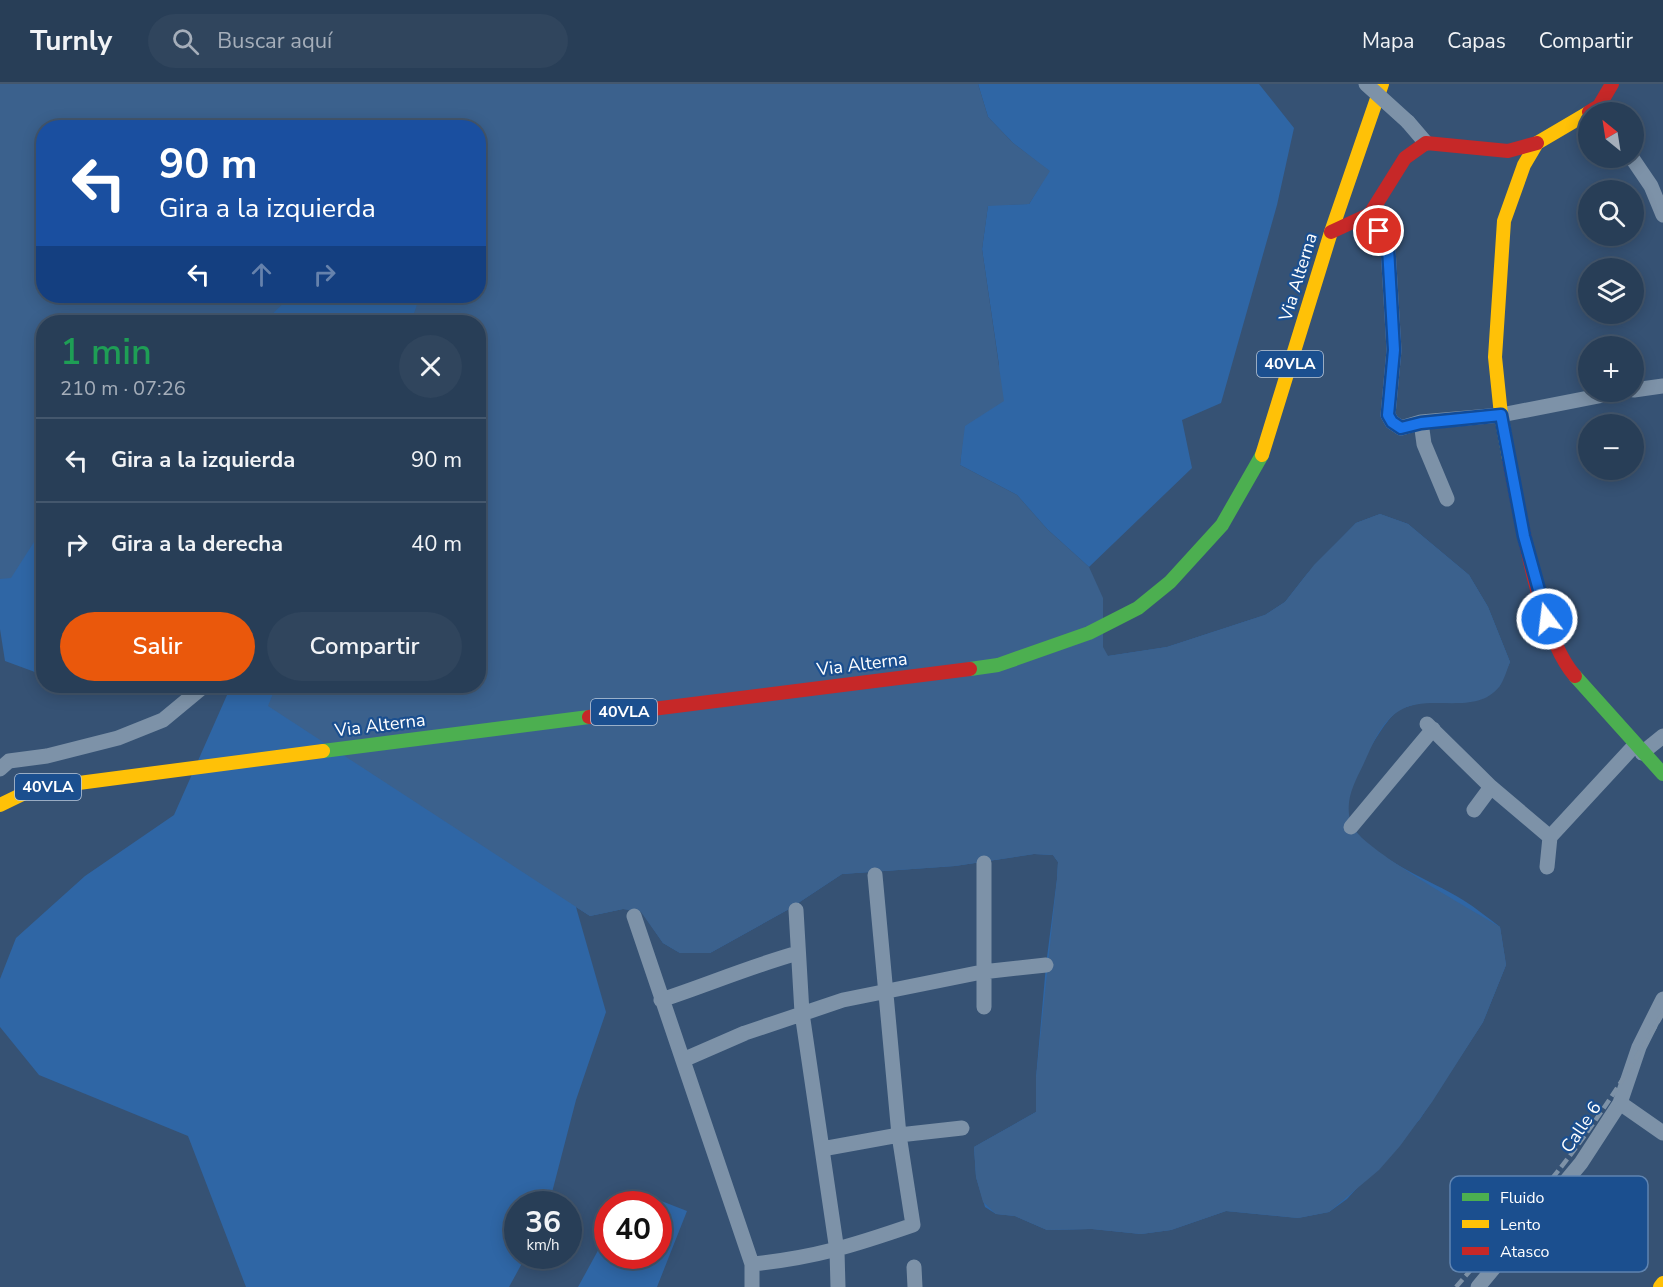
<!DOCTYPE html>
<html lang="es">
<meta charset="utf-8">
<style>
body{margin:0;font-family:"Nunito Sans",sans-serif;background:#30455d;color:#f1f3f6;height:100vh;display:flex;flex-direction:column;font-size:22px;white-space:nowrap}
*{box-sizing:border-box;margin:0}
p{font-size:20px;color:#a5aeba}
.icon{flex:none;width:33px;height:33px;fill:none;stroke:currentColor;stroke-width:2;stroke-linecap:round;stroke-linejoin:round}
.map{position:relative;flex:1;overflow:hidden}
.panel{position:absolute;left:36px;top:231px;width:450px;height:378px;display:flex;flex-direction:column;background:#283e57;border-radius:24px;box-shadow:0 3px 15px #0003,0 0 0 2px #44576d}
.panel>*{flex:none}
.hud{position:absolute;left:36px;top:36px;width:450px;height:183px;border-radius:24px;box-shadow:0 3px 15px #0003,0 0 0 2px #44576d;background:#1a4fa0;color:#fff;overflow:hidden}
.needle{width:39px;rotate:330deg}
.controls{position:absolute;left:1578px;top:18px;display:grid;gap:12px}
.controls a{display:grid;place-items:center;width:66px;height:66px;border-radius:50%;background:#283e57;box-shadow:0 3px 15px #0003,0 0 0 2px #44576d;font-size:30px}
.speed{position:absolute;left:504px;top:1107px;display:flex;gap:12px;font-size:30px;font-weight:700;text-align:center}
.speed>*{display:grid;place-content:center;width:78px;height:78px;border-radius:50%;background:#283e57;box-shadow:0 3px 15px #0003,0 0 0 2px #44576d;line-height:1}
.speed small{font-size:15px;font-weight:400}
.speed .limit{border:9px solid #d22;background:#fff;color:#111}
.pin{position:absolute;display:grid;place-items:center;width:51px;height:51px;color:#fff;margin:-26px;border:3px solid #fff;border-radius:50%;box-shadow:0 2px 6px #0007}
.me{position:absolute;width:66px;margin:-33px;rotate:345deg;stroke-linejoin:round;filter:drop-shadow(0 0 4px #0008)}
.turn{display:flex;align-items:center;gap:21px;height:126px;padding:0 24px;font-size:27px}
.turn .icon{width:78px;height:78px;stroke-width:2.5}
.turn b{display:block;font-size:42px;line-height:51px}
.lanes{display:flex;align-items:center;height:57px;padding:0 24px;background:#0003;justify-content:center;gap:30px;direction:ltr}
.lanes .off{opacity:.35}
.round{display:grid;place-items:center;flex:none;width:63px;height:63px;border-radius:32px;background:#30455d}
.headline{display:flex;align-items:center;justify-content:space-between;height:102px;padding:0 24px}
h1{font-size:36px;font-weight:600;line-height:45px;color:#1e9e55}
.action{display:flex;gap:12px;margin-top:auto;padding:12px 24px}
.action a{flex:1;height:69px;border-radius:36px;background:#ea580c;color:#fff;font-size:24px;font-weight:600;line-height:69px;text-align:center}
.action a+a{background:#30455d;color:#f1f3f6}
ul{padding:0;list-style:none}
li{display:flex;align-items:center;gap:18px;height:84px;padding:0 24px;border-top:2px solid #44576d}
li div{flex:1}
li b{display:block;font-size:22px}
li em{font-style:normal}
header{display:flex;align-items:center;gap:36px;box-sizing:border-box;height:84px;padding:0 30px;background:#283e57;border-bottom:2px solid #44576d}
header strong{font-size:28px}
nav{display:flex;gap:33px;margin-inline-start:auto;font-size:21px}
.search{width:420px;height:54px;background:#30455d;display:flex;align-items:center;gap:15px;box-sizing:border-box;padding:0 21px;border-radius:33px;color:#a5aeba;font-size:22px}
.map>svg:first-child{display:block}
</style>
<header>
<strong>Turnly</strong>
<div class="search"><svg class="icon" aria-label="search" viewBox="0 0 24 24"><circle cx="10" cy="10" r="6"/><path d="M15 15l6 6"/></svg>Buscar aquí</div>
<nav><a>Mapa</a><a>Capas</a><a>Compartir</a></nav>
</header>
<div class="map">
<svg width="1663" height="1203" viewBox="0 0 1663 1203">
<rect width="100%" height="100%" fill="#365274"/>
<!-- green -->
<path fill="#2f66a5" d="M978,0h281l35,44 -17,77 -56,198 -39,17 10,48 -103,99 -42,-38 -30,-34 -57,-30 4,-39 35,-61 -17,-116 6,-44 41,-1 20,-33 -36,-28 -25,-26z
M0,153l44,59h434l630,360 59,-9 98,-32 20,-13 22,-28 49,-51 24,-9 28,10 61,51 19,32 22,55 -11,25c-28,6 -73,12 -98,22 -18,8 -54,78 -54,98 0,8 3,19 9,25 26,31 73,47 107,68 13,8 25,18 37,27l6,38 -23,57 -63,97 -73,80 -18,13 -31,6 -72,-7 -55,19 -30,4 -49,-5 -45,1 -32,-14 -19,-2 -11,-7 -9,-30 -2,-30 62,-35v-34l10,-113 11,-86 1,-17 -5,-7 -19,-1 -79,12 -113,8 -53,35 -79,44h-30l-17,-10 -22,-32 -18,-2 -33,7 -14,-9 30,105 -30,88 -27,104h-31v52h8l-17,31h-263l-58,-151 -149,-61 -39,-48v-48l16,-41 69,-62 89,-61 57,-129h247v-364h-434v204l-9,16 8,-14v147l-38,-14 -5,-32z
M633,1106l54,21 -30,76h-79l29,-53 1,22h50v-52h-34z"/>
<!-- water -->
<path fill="#3b618d" d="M0,0h978l10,33 25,26 37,28 -21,33 -41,2 -6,43 22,152 -39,25 -5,39 57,30 30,34 42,38 14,31v49l5,9 59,-9 98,-32 20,-13 29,-37 42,-42 24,-9 28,10 61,51 19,32 22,55c-3,7 -6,19 -11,25 -24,30 -72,5 -100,24 -19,12 -26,33 -35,52 -10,21 -20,37 -13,61 7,23 123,87 149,103l6,38 -23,57 -51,80 -32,44 -21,24 -50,42 -31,6 -72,-7 -55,19 -30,4 -49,-5 -45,1 -32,-14 -19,-2 -13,-12 -7,-25 -2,-30 62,-35v-34l21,-199 1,-17 -5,-7 -19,-1 -79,12 -113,8 -53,35 -79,44h-30l-17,-10 -22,-31 -18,-3 -33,7 -322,-210 8,-20h202v-364h-67l9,-26h58v-168h-434v168h247l-24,23 -90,-3 -5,6h-128l-1,206 -32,50 -11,1z"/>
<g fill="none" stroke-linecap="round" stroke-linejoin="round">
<!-- street -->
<path stroke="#7d92a8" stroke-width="15" d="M1408,38l18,21
M1632,74l19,28 12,29
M1370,130l18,34 6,102 -6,65 4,7 9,6 20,-6 80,-7 118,-23
M1634,306l29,-4
M1421,338l3,22 23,55
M1427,640l64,63 59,50
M1642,669l21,-17
M0,685l9,-8 38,-5 71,-18 45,-18 41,-34
M1474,726l17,-23
M1351,743l82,-98
M1547,783l3,-30 85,-92
M796,826l6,103 35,238 1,36
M634,832l118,348v23
M661,916c46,-15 90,-34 137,-47
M984,923v-144
M683,976l62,-27 98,-33 139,-28 64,-7
M1620,1019l43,30
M822,1065l77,-14 63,-7
M752,1180c62,-6 103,-19 161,-39l-14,-90 -24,-260
M914,1183l1,20
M1478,1203l103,-124 39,-60 19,-56 24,-48"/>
<!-- fast -->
<path stroke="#4caf50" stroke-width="14" d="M970,585l28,-4 91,-32 49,-25 32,-26 52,-57 40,-70
M1575,592l88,98
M323,667l266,-34"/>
<!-- slow -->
<path stroke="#ffc107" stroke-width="14" d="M1262,371l69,-223 51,-148
M1509,375l-8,-44 -6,-58 9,-136 20,-56 13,-22 51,-30
M0,721l33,-16 290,-38
M1660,1203l3,-4"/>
<!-- jam -->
<path stroke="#c62828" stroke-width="14" d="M1589,28l10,-6 13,-22
M1331,148l39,-18 35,-56 21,-15 82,8 29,-8
M1509,375c11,54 30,177 66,217
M589,633l381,-48"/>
<!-- rail -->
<path stroke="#7e92a7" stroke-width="4.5" stroke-dasharray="10 4.5" stroke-linecap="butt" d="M1456,1203c25,-29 51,-57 77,-86 50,-57 92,-123 130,-188"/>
<!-- street-bridge -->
<path stroke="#7d92a8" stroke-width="15" d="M1366,0l42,38"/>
</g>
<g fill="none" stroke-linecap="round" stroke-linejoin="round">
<defs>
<path id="route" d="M1379,147l9,17 6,102 -6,65 4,7 9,6 20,-5 80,-8 23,121 23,83"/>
</defs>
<!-- route casing -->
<use href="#route" stroke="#114b97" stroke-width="15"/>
<!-- route -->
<use href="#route" stroke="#1a73e8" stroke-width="10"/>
</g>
<g text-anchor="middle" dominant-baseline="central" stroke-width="4.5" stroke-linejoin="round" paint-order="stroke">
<!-- shield labels -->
<g fill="#1b4f8f" stroke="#bbcadd" stroke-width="1.5">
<rect x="1257" y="267" width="66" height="26" rx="4.5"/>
<rect x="591" y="615" width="66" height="26" rx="4.5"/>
<rect x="15" y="690" width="66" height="26" rx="4.5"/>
</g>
<g font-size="16" font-weight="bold" fill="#fff">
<text x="1290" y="280">40VLA</text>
<text x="624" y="628">40VLA</text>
<text x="48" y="703">40VLA</text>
</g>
<!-- street labels -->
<g font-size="18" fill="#fff" stroke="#1b4f8f">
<text transform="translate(1298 193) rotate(-73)">Via Alterna</text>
<text transform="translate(862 580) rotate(-7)">Via Alterna</text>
<text transform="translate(380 641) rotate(-7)">Via Alterna</text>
<text transform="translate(1581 1043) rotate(-56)">Calle 6</text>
</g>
</g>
<!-- legend -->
<rect x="1450" y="1092" width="198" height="96" rx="9" fill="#1b4f8f" stroke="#5f84b1" stroke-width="1.5"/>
<rect x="1462" y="1109" width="27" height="8" fill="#4caf50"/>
<rect x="1462" y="1136" width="27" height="8" fill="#ffc107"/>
<rect x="1462" y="1163" width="27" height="8" fill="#c62828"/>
<g font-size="16" fill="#fff">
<text x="1500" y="1119">Fluido</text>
<text x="1500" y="1146">Lento</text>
<text x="1500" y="1173">Atasco</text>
</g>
</svg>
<div class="controls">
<a><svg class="needle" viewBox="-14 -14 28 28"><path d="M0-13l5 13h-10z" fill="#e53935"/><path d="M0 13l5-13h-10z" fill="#a5aeba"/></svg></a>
<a><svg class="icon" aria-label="search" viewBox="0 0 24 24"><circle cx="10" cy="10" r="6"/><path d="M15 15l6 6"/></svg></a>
<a><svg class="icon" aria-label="layers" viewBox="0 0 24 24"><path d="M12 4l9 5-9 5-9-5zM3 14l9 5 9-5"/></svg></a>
<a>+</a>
<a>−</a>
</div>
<div class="speed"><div>36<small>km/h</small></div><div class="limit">40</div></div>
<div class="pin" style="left:1379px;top:147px;background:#d93025"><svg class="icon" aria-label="arrive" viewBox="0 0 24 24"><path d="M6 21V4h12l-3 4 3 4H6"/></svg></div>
<svg class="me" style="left:1547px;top:535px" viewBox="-20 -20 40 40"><circle r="17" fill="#1a73e8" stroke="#fff" stroke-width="3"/><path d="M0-11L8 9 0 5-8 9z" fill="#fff"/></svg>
<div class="hud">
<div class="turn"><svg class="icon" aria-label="left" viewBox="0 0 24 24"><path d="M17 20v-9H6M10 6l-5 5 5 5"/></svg><div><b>90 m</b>Gira a la izquierda</div></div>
<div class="lanes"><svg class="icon" aria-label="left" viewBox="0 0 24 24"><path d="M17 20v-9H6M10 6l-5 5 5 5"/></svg><svg class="icon off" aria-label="ahead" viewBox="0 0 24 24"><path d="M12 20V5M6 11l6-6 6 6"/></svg><svg class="icon off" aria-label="right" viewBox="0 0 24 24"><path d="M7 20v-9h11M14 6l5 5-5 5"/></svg></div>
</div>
<section class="panel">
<div class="headline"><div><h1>1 min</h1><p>210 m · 07:26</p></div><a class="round"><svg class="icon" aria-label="close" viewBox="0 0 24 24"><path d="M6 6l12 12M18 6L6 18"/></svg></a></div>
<ul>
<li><svg class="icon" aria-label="left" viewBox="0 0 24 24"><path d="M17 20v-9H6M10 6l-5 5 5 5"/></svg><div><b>Gira a la izquierda</b></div><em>90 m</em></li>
<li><svg class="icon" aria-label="right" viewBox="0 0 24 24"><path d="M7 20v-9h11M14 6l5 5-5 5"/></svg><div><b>Gira a la derecha</b></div><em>40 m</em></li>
</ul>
<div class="action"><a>Salir</a><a>Compartir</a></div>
</section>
</div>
